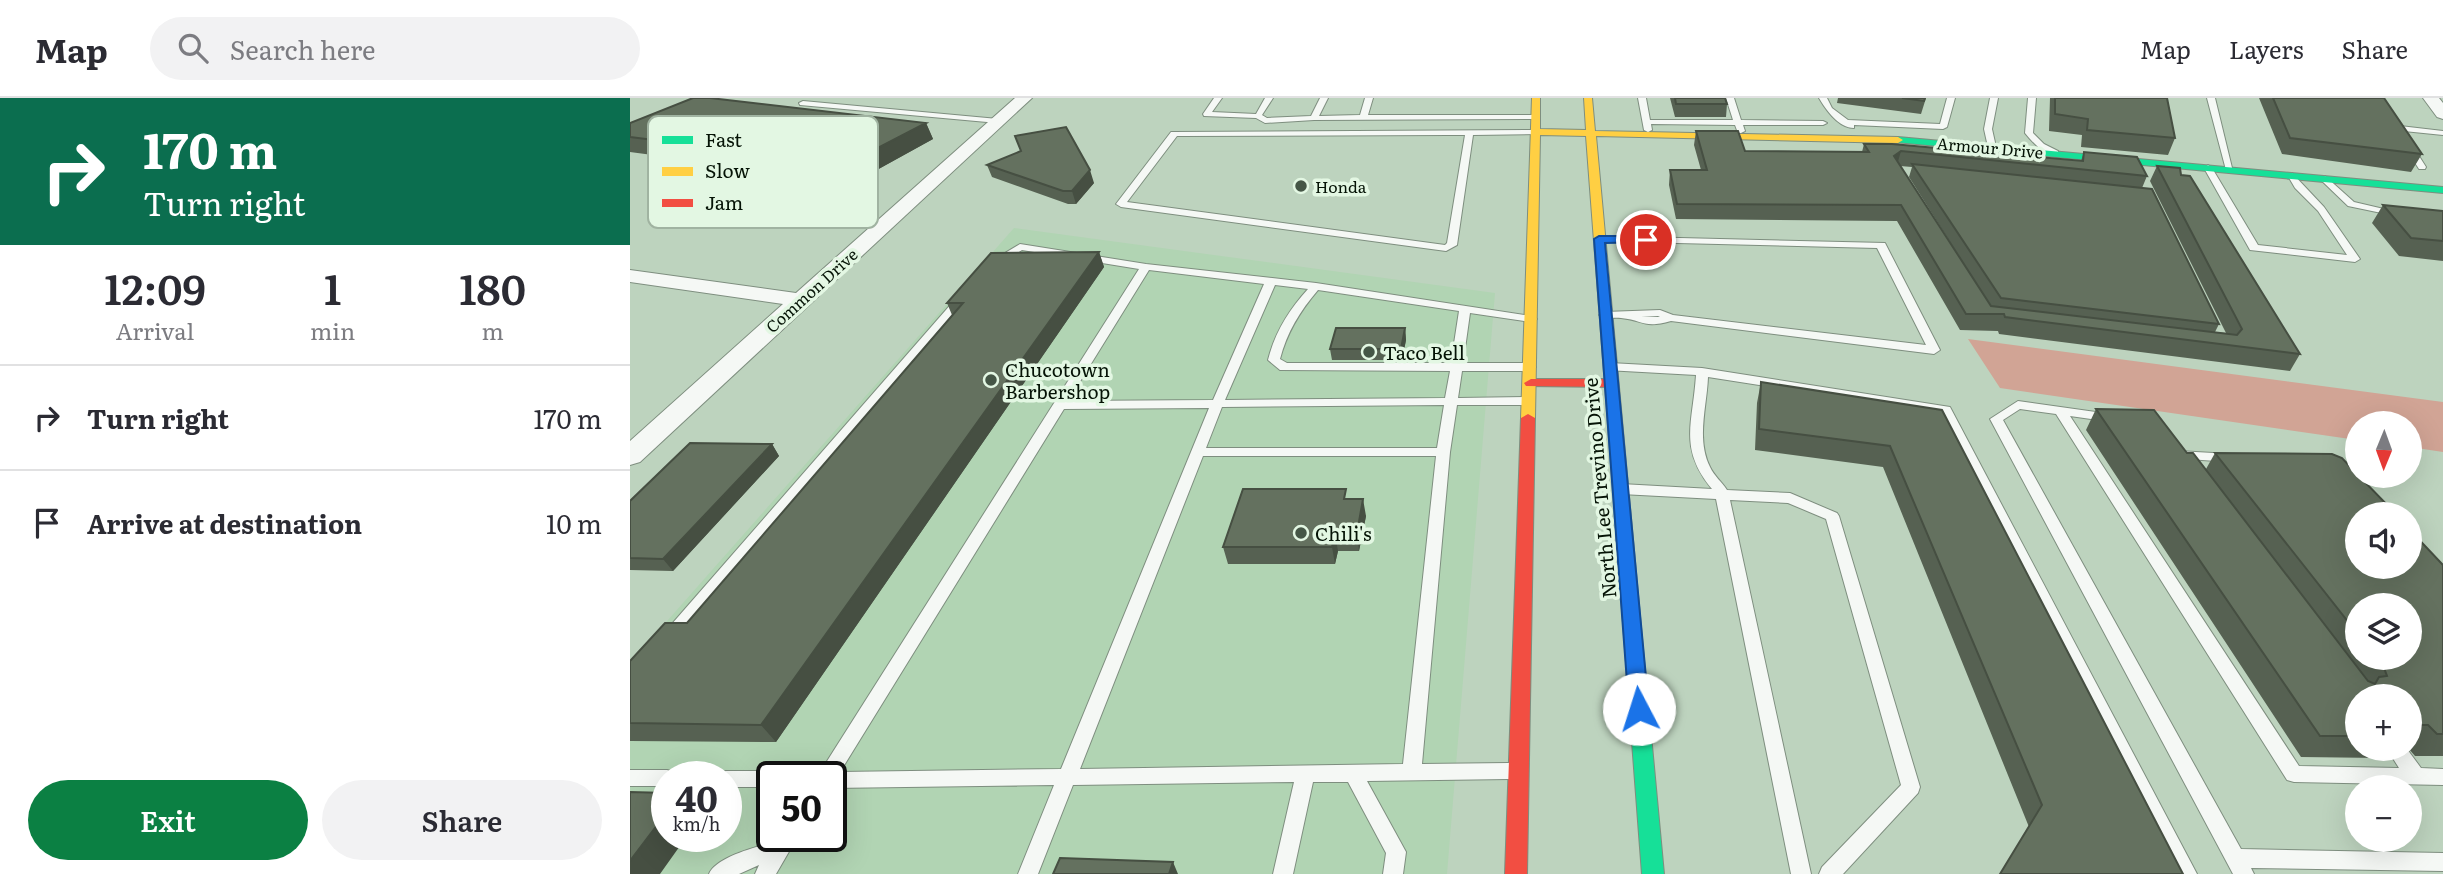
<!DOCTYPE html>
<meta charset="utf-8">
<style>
body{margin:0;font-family:Literata,serif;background:#f2f2f3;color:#2b2b33;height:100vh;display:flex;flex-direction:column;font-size:26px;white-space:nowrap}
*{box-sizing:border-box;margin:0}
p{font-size:23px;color:#7c7c81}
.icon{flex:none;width:38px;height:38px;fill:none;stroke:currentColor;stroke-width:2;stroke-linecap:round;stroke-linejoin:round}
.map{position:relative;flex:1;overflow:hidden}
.details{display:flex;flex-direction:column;background:#fff;width:630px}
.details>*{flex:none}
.hud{background:#0b6e4f;color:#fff;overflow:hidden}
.needle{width:46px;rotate:181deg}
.buttons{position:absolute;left:1715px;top:313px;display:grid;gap:14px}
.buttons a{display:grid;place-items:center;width:77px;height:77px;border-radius:50%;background:#fff;box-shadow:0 7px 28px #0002;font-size:35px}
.speed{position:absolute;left:21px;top:663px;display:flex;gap:14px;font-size:35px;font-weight:700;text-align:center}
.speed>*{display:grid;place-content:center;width:91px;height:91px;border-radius:50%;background:#fff;box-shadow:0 7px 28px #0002;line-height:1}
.speed small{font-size:18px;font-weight:400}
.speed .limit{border:4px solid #111;border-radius:10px;background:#fff;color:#111}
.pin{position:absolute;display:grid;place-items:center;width:60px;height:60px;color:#fff;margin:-30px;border:4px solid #fff;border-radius:50%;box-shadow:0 2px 7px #0007}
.me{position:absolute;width:77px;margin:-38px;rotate:355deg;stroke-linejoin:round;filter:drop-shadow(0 0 5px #0008)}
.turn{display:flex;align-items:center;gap:24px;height:147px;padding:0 28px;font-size:32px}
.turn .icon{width:91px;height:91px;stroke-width:2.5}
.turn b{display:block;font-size:49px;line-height:60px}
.eta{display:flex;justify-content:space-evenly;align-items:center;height:119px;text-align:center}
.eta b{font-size:42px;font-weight:600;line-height:49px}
.primary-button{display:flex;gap:14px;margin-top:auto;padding:14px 28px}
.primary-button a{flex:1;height:80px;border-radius:42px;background:#0b8043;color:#fff;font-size:28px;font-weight:600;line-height:80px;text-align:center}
.primary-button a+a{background:#f2f2f3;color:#2b2b33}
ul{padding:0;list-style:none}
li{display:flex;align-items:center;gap:21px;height:105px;padding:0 28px;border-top:2px solid #e1e1e2}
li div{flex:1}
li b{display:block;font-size:26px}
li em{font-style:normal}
header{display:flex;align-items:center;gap:42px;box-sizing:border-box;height:98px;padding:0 35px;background:#fff;border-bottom:2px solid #e1e1e2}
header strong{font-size:33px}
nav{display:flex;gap:38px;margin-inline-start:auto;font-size:24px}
.search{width:490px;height:63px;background:#f2f2f3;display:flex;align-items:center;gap:18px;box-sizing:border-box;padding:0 24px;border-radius:38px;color:#7c7c81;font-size:26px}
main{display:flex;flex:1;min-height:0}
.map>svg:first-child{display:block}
</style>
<header>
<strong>Map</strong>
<div class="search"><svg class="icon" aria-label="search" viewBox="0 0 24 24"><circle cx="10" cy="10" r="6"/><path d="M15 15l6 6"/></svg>Search here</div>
<nav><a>Map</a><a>Layers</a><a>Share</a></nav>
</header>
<main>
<section class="details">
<div class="hud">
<div class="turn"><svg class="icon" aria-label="right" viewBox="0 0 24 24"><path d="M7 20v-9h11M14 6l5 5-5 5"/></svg><div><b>170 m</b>Turn right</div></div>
</div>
<div class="eta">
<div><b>12:09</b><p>Arrival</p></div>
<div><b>1</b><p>min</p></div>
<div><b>180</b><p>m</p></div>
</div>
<ul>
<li><svg class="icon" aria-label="right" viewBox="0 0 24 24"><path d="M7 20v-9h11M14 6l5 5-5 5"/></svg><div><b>Turn right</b></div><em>170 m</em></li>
<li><svg class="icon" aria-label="arrive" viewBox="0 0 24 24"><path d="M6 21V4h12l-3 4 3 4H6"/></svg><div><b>Arrive at destination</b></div><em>10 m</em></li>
</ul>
<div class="primary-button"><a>Exit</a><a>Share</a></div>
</section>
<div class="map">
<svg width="1813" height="776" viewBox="0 0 1813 776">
<rect width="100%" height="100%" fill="#bdd3be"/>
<!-- built -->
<path fill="#b1d4b3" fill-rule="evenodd" d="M384,130l481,65 -48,581h-817v-211zM37,679h59v59h-59zM142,679h59v59h-59z"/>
<!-- green -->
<path fill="#d1a495" d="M1338,241l475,63v50l-33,-5v-23h-53v16l-357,-52z"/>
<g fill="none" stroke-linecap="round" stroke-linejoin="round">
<defs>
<path id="lane" d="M584,0h8l-10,14 44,2 9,-16h8l-11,17 5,3 44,-2 9,-18h8l-9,18 41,-1 5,-17h8l-5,17h168l4,2 -4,2 -222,1 -49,3 -9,-5 -52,-2 -1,-2z
M1008,0h8l4,22h83l-7,-22h8l7,22 82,1 4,2 -4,2h-80l2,6 -4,2h-3l-3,-8 -84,-1 1,6 -4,2 -4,-2z
M1189,0h8l5,10 16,12 92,4 7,-26h8l-8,29 -4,2 -89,-4v3c-15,0 -28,-18 -35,-30z
M1360,0h8l-6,31 4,18 -4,3 -4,-3 -4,-18z
M1398,0h8l-3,35 11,11 14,7v4c-14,0 -24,-11 -33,-22z
M1577,0h8l18,74 -7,-2z
M1742,0h8l20,28 43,5v4l-49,-5z
M173,3l195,18 4,2 -4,2 -198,-18 -1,-2z
M906,32h3v4l-66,1 -16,110 -11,6 -325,-44 -5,-3 55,-72h3zM818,37h17l-18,108 -2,2 -318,-43 50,-66z
M1776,47h6l14,22 -1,2h-6l-14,-22z
M1578,67l4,3 46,77 89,10 -29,-44 -23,-23 -7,-12 4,-3 32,34 36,52 -5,3 -105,-12 -46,-82z
M1695,78l29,26 47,11 -5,3 -48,-10 -26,-25 -2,-2z
M969,138l286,7 55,107 -6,4 -263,-33c-27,8 -28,-1 -50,-3 -9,-1 -15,2 -22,-3l6,-3 55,-2 13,5 253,30 -49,-97 -282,-7 -1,-2zM1028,218l2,1h-19z
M390,146l126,20 170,19 215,33 6,3 -6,3 -61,-9 -7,50h67l6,4 -6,4h-68l-4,27 69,-1 6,4 -6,4h-70l-7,47 -28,312 87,-1 7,2 2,6 -2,6 -7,2 -142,2 39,71 -3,22h-20l3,-21 -38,-71h-35l-20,92h-20l21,-92 -221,3 -35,89h-20l36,-89 -223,3v-11h-14l322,-508 -117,-19 -23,14 -4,1 -5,-3zM519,172l115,14 -51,116 -145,1zM645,187l33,4c-19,21 -33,43 -40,71l12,10 170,1 -5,27 -220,2zM688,192l141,21 -8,52h-164l-7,-4c7,-27 20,-48 38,-69zM814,307l-7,43h-231l16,-41zM579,310l-148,361 -221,3 224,-363zM573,358h233l-33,308 -323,5z
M333,196l4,1v4l-291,342 -6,2 -6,-2 -2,-4 2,-4 295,-338z
M980,265l92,5 248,39 247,467h-21l-236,-461 -232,-36c-1,29 -12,62 2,90 4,9 12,15 17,23l63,3 47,20 2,3 81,271 -2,6 -75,81h-24l3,-7 79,-82 -75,-266 -38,-16 -58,-3 81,374h-20l-75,-375 -95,-5 -7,-5 7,-5 91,5c-34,-41 -19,-66 -16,-114l-90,-5 -2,-3z
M1388,303l99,14 1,3 -6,4 -42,-6 229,350 100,2 -12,-19h20l14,19 22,1v16l-149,-3 -7,-2 -231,-366 -36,-5 -17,11 238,429 202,4v18l-192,-3 3,6h-21l-243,-455z
M1548,353l53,3 7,4 -7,4 -58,-4 -2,-3 2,-3z
M0,672h37l7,2 2,5h-9v9h-37z
M96,673h46l7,2 1,4h-8v10h-46v-10h-8l1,-4z
M147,738h21l-22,38h-21l4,-9 -20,9h-30c7,-17 47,-27 65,-32z"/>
<path id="street" d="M385,0h17l-392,364 -10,3v-24l153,-137 -153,-22v-12l166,23z
M1793,0h16l4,5v16l-6,-2z"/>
<path id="fast" d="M1268,39l545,50v6l-548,-51 -2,-2z
M1004,544l7,2 2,5 21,225h-22l-17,-225 2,-5z"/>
<path id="slow" d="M902,0h8v31l46,1 -2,-32h8l3,33 303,6 5,3 -5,3 -302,-7 47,513 -2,5 -7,2 -7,-2 -2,-5 -39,-513 -46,-1 -5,283 -7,4 -7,-4z"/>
<path id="jam" d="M901,281h80l7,4 -7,4 -85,-1 -2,-3z
M898,316l7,4 -8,456h-22l16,-456z"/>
</defs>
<!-- lane casing -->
<use href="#lane" stroke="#7e8e7f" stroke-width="2"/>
<!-- street casing -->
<use href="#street" stroke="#7e8e7f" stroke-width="2"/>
<!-- fast casing -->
<use href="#fast" stroke="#7e8e7f" stroke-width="2"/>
<!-- slow casing -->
<use href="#slow" stroke="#7e8e7f" stroke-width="2"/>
<!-- jam casing -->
<use href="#jam" stroke="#7e8e7f" stroke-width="2"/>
<!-- lane -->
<use href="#lane" fill="#f5f8f5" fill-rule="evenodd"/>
<!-- street -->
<use href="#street" fill="#f5f8f5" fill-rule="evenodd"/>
<!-- fast -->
<use href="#fast" fill="#16e098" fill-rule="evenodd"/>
<!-- slow -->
<use href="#slow" fill="#ffcf43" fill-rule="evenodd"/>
<!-- jam -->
<use href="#jam" fill="#f24e42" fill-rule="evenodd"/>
</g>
<!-- wall -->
<path fill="#566152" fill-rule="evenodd" d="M1040,0h55l2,6 -1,13h-51z
M1208,0h88l-5,16 -84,-11z
M1420,0h117l8,40 -7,17 -87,-8 1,-12 -33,-4z
M1629,0h125l38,56 -11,18 -129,-18z
M0,25h296l7,16 -78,43 -225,-30z
M1066,33l49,20 117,1 2,-8 217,17 3,-9 63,24 -5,12 77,136 -4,8 11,1 -76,-152 7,-15 24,9 119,179 -10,17 -291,-37 -1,-3 -38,-1 -63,-109 -221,-2 -7,-34 1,-15h31l-7,-25zM1270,68l12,1 -3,10 79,125z
M385,38l79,47 -18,21h-8l-76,-27 -5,-12 34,-14z
M1753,107l60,6v50l-44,-5 -27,-33z
M469,154l5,15 -328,475 -146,-1v-80l57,-38 265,-308 -5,-12z
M775,230l1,12 -4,20h-70l-2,-11z
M1131,284l181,28 241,464 -154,-47 -146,-360 -128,-17 2,-47z
M1466,311l91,44 19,16 9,-16 228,112v191h-28l-6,-7 1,-53h-53v53h37l-6,6h-4l-3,3 -80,-1 -215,-327zM1727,508l53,52h-53z
M142,346l7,12 -106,115 -43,-1v-69z
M718,401l18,17 -7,35h-21l-3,13h-107l-5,-17z"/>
<!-- shaded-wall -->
<path fill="#464f42" d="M296,25l7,16 -78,43 -8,-18z
M1271,53l-4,14 -3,-9z
M460,72l4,13 -18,21 -4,-13z
M469,154l5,15 -328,475 -15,-17z
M775,230l1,12 -4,20 -1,-11z
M142,346l7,12 -106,115 -10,-12z
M733,401l3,17 -7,35 -2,-18z
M705,436l3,17 -3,13 -3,-17z
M37,714v24h20l-27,38h-30v-13z
M543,764l5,12h-9z"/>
<!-- building -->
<path fill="#64715f" stroke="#464f42" stroke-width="2" d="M63,0h17l216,25 -79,41 -217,-27v-14z
M1045,0h50l2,6h-51z
M1272,0h23l-1,3z
M1425,0h112l8,40 -88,-8 1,-11 -33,-5z
M1643,0h111l38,56 -132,-16z
M436,29l24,43 -18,21h-9l-76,-26 34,-14 -6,-15z
M1066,33h42l7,20 124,1 -5,-8h28l191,17 1,-9 53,5 10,19 -246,-25 -7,5 97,150 246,29 5,-6 -85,-163 23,2 1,7 9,1 110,178 -295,-37 -1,-3h-38l-65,-109 -224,-1 -7,-34h37z
M1282,66l240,25 67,135 -218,-26z
M1753,107l60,6v30l-32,-3z
M469,154l-338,473 -131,-2v-62l35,-38h22l276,-320h-16l44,-50z
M706,230h69l-4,21h-71z
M1131,284l181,28 241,464h-183l42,-69 -152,-359 -131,-17z
M1466,311l58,1 33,43h6l175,228 7,3 4,-7 8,-1 -3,-8 -7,-10h33v-52h-53v27l-142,-180 117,1 10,4 15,16v2h2l37,38h-39v53h53v-37l33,35v169h-6l-9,-9h-18v-29h-53v40h-37z
M60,345l82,1 -109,115 -33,-1v-57z
M613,391h103l-2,10h19l-6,34 -22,1 -3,13h-109z
M0,694l37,1v19l-37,49z
M430,760l113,4 -4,12h-116z"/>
<!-- route -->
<path fill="#1a73e8" stroke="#114b97" stroke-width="2" d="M1016,138l4,1v5l-45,1 44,466 -3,6h-14l-3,-6 -35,-470 5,-3z"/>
<!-- markers -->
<g fill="#455646" stroke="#e3f7e3" stroke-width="2.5">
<circle cx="671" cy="88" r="7"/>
<circle cx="739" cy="254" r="7"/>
<circle cx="361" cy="282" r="7"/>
<circle cx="671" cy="435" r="7"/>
</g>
<g text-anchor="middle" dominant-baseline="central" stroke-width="7" stroke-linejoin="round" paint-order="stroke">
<!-- far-street labels -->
<g font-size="16" fill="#051306" stroke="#e3f7e3">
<text transform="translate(1360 49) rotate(5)">Armour Drive</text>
<text transform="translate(181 192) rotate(-42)">Common Drive</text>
</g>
<!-- far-poi labels -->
<g font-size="16" fill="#051306" stroke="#e3f7e3" text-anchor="start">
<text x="685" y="88">Honda</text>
</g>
<!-- poi labels -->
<g font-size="19" fill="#051306" stroke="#e3f7e3" text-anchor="start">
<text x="753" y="254">Taco Bell</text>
<text x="375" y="271">Chucotown<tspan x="375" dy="22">Barbershop</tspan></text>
<text x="685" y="435">Chili's</text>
</g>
<!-- street labels -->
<g font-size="19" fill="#051306" stroke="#e3f7e3">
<text transform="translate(969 390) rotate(-95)">North Lee Trevino Drive</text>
</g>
</g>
<!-- legend -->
<rect x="18" y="18" width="230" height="112" rx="10" fill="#e3f7e3" stroke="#a0b3a1" stroke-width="2"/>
<rect x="32" y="38" width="31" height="8" fill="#16e098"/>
<rect x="32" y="69" width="31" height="9" fill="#ffcf43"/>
<rect x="32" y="101" width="31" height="8" fill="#f24e42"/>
<g font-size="19" fill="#051306">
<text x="75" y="49">Fast</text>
<text x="75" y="80">Slow</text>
<text x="75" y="112">Jam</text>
</g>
</svg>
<div class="buttons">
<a><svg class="needle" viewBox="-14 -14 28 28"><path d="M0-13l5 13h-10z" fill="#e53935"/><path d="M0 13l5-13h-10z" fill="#7c7c81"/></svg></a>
<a><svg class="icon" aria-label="sound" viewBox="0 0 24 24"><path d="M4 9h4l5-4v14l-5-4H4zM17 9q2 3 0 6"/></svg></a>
<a><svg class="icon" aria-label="layers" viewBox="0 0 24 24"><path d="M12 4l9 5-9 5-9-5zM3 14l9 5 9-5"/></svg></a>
<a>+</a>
<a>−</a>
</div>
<div class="speed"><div>40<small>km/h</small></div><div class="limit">50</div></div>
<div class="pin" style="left:1016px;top:142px;background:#d93025"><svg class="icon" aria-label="arrive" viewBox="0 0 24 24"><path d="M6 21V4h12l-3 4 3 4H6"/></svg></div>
<svg class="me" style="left:1009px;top:611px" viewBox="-20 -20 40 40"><circle r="19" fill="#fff"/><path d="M0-13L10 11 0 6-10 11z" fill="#1a73e8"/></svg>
</div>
</main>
